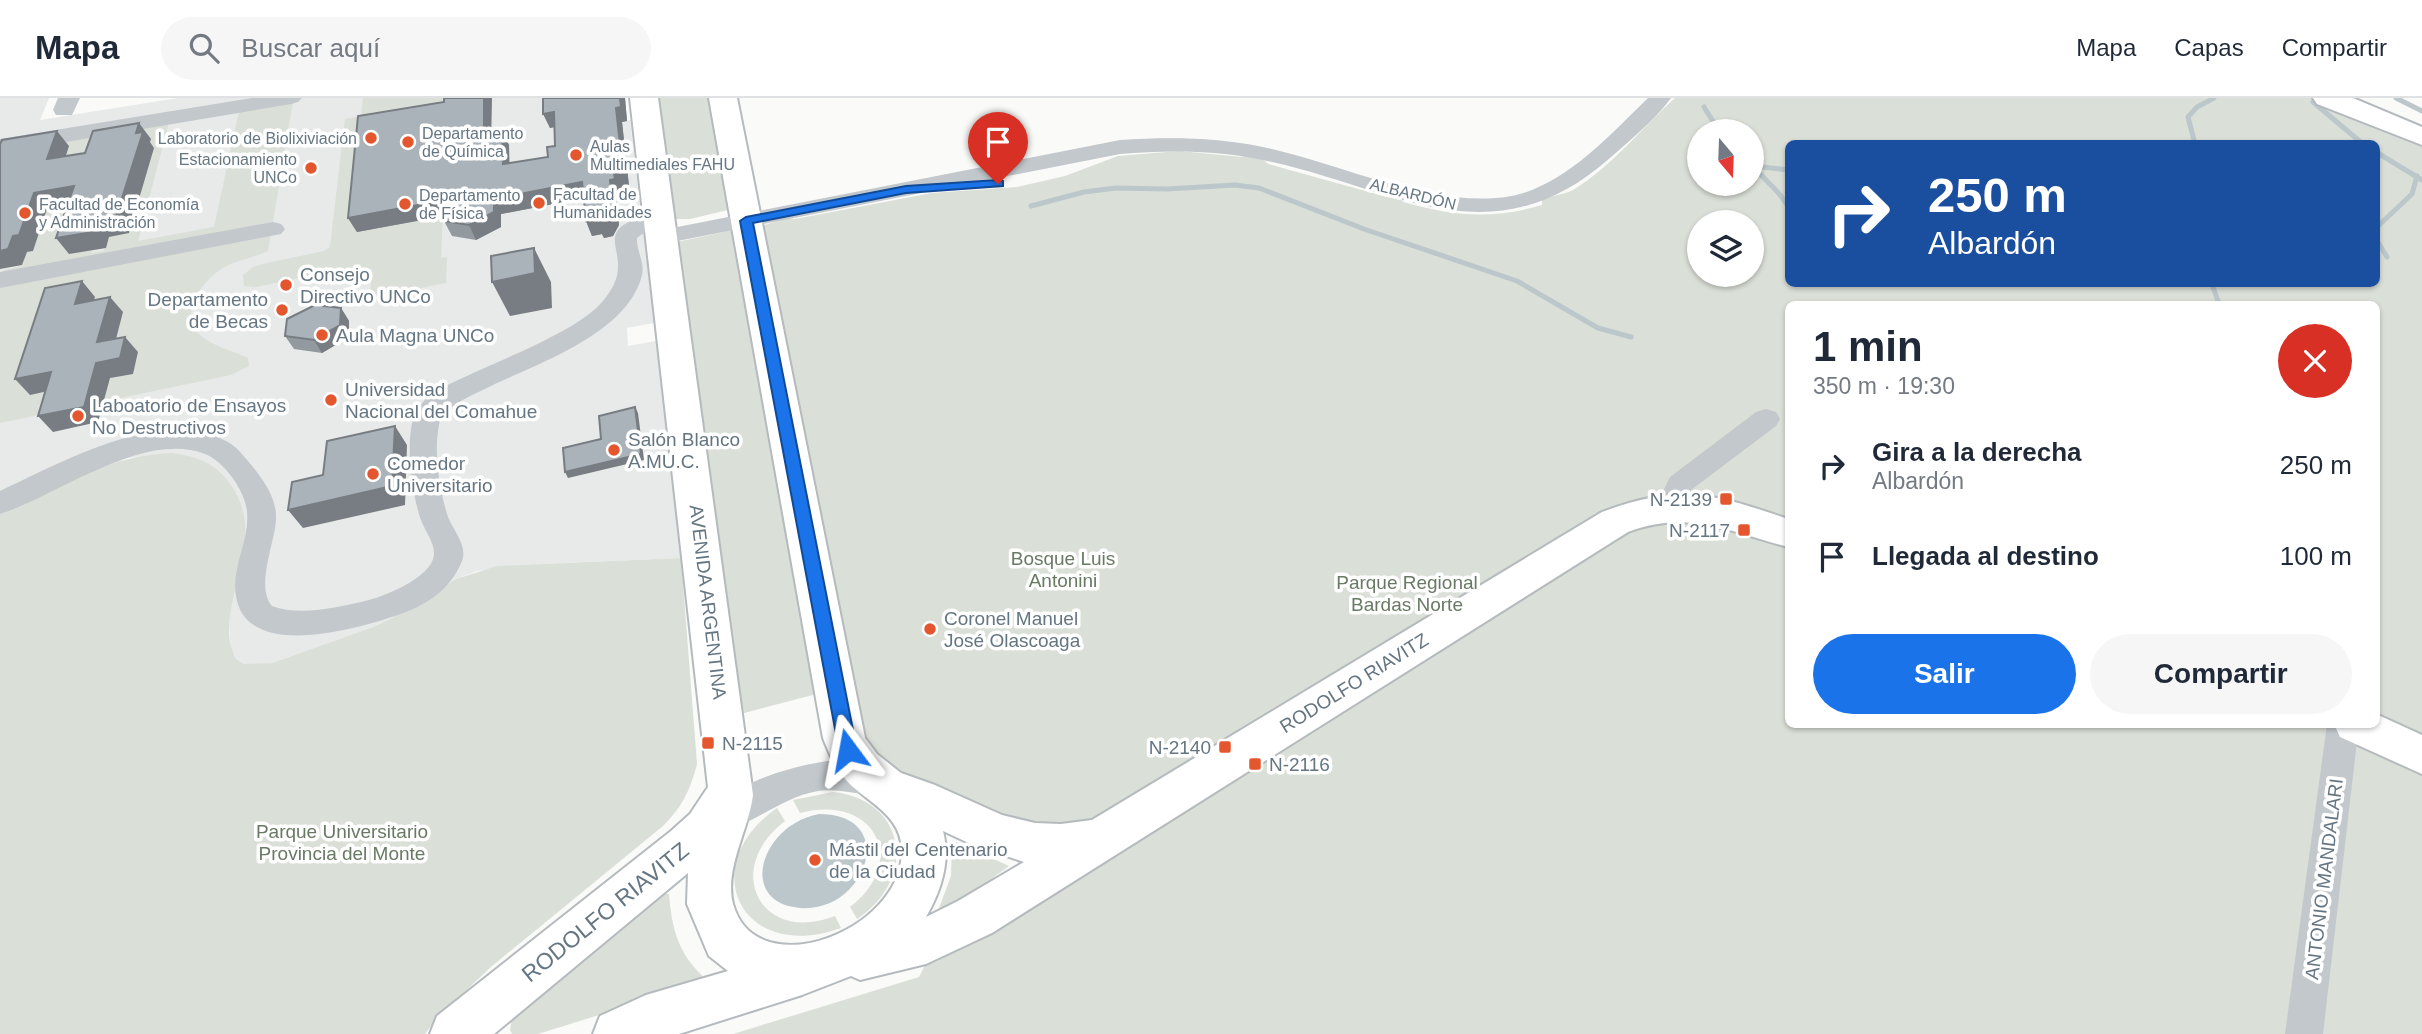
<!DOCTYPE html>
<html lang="es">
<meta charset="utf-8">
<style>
body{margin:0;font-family:Arial,sans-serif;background:#f6f6f7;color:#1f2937;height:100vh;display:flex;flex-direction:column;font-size:26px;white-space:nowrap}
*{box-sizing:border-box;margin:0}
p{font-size:23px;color:#747a83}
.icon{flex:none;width:38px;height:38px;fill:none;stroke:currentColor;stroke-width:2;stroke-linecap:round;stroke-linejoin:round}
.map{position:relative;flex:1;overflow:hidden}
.sheet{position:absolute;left:1785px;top:203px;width:595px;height:427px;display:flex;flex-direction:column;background:#fff;border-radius:10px;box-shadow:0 2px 5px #0004}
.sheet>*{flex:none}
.banner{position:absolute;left:1785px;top:42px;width:595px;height:147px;border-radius:10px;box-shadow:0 2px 5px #0004;background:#1a4fa0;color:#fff;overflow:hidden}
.needle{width:46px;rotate:161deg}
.controls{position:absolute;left:1687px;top:21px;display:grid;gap:14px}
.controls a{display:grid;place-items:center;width:77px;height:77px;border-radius:50%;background:#fff;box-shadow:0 2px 5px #0004;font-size:35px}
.pin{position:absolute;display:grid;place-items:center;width:60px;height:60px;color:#fff;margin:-72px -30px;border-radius:50% 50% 50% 0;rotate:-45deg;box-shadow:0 0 7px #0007}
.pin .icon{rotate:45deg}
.me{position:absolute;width:77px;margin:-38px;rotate:347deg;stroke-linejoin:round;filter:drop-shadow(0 0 5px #0008)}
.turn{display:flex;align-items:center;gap:24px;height:147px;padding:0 28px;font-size:32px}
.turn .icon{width:91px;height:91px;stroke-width:2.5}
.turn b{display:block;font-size:49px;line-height:60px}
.round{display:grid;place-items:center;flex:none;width:74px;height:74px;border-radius:37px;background:#f6f6f7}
.summary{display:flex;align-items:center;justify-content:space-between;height:119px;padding:0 28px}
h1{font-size:42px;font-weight:700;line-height:52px}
.action{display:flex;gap:14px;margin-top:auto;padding:14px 28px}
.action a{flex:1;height:80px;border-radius:42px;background:#1a73e8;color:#fff;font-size:28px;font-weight:700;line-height:80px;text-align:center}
.action a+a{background:#f6f6f7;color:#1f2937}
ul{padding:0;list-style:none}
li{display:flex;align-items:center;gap:21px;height:91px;padding:0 28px}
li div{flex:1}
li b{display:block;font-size:26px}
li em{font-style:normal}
header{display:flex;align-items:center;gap:42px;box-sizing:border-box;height:98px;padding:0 35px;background:#fff;border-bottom:2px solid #e0e1e3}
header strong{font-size:33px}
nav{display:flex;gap:38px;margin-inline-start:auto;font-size:24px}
.search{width:490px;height:63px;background:#f6f6f7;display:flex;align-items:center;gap:18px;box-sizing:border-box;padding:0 24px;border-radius:38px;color:#747a83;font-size:26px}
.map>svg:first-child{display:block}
</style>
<header>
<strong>Mapa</strong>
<div class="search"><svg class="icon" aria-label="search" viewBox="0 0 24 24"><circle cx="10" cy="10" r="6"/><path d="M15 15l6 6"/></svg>Buscar aquí</div>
<nav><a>Mapa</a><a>Capas</a><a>Compartir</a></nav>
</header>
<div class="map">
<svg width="2422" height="936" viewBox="0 0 2422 936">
<rect width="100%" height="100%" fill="#fafaf8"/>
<!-- built -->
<path fill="#e8e9e9" d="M0,0h49l-9,22 138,-22h371l60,20 1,6 20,-4 24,203 -27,5 1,18 28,-5 25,217 -165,7 -39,6 -21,8 -62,38 -21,10 -101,36 -15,2 -13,-1 -8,-5 -5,-9 -2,-23 -58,-174 -43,5 -128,55z"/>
<!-- green -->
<path fill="#dadfd7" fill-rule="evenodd" d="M363,0h103l-109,134 86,-16 -2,42 6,-1 -1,26 -76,15 2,-29 -58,11v-5l-58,12 -12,-1 -1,-11 10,-8 14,-4 57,-12 6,-4 15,-128 16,-3z
M653,0h62l17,111 -42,10h-16z
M1675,0h648l99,47v889h-1689l186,-57 12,-24 186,-110 -76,-6 -164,-74 -15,-20 -100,-517 24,-8 9,1 137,-26 85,-6 48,-11 53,-20 61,-5 63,6c10,-2 19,-1 26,7l119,33 -3,-4 15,4 4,5c51,14 87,18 139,3v-5c11,-5 21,-5 31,-10 38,-23 69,-62 102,-92zM1699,33h53v53h-53zM1788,46h588v140h-588zM1699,124h53v53h-53zM1788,206h588v420h-588z
M293,4l-25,149c-14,7 -31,9 -45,17 -19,11 -47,46 -23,67 12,11 33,16 48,23l1,8 -18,9 -231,48v-148l4,-5 18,-4 2,-7 -17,4 2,-7 24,-5 14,-42 12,-2 2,-5 -34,6 2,-5 34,-7 8,-22 -11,1 9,-28 -54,9 -12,29 -3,1v-36l169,-28 -31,119 76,-14 25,-116zM150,41l-2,7 -7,1 -1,3 14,-2 -10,33 -14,3 -3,10 14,-2 -12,41 -20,4 -5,14 -13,2 1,-6 -23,7 17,-52 11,-2 4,-11 -11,1 11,-33 17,-3 2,-4 -17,3 3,-9z
M733,132l91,462 -91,24 -56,-474z
M171,355c25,3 45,10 60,32 41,59 -22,124 5,174l8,5 28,-1 101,-36 21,-10 62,-38 41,-13 184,-8 16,206c-7,27 -15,43 -34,62l-171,140 -54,51 -13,17h-425v-521c55,-25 110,-58 171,-60z
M833,694c75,8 84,88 24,127l-7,-12c60,-46 24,-114 -50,-94l-7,-13z
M777,710l8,13c-63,48 -25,124 50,95l6,12c-100,36 -147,-62 -64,-120z
M952,742l57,26 -30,22 -41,23 13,-35z
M660,795l9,1c3,37 10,62 39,87l-170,53h-26l-2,-4 2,-12z"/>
<!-- water -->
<path fill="#bbc7cb" d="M819,716c81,0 48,99 -19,94 -63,-5 -40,-83 19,-94z"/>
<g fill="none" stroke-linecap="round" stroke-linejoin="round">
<!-- stream -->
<path stroke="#bbc7cb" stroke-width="5" d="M2396,0l26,13
M2313,4l50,42
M1704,9l15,24
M2195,46l-7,-27 9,-10 17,-9
M2376,54l46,28
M1752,66c10,15 29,27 36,43
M1754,68l34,4
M1031,108l53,-14 32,-4 51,1 68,-4 24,3 105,41 153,52 81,47 33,9
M2376,130l36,-34 5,-18
M2376,141l11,18
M2212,186l7,20"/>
<defs>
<path id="major" d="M630,0h28l95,697c-4,34 -29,74 -20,109 24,86 181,22 168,-62 -5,-30 -37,-42 -55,-62 -11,-12 -17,-27 -23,-42l-114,-640h28l128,640 12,16 24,19 34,12 67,30 33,8 26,1 31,-4 510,-308c77,-29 111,-19 186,7v28c-58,-15 -99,-38 -160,-15l-636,401 -66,31 -66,16 -9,-4 -49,19 -123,39h-86l7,-18 46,-21 82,-24 -19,-15 -22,-52 1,-31 -194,161h-64l7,-18 234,-185 19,-17 18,-27zM943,733l30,14 51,17 -66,39 -32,16c15,-26 25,-56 17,-86z
M2376,616l46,21v39l-82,-37 -6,-13h42z"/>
<path id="highway" d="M2313,0h40l69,29v18l-105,-41z"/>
</defs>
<!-- major casing -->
<use href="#major" stroke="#b5babe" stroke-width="4"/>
<!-- highway casing -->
<use href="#highway" stroke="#b4b9bd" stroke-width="4"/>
<!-- minor -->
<path fill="#c3c8cc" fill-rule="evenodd" d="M58,0h22l-8,17h-16l-3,-5z
M252,0h50l-4,4 -7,2 -291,49v-14z
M1648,0h23c-16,22 -41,42 -61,60 -121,107 -221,26 -352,1 -46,-9 -92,-9 -138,-5l-458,90 -8,-2 -4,-5 4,-5 8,-2 458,-90c48,-3 96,-3 143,7 79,16 192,73 269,43 45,-18 81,-58 116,-92z
M660,116l8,2 4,5 -4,5 -23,6 -8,6c-1,13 8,24 5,37 -14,58 -103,88 -151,111 -18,9 -37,16 -50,31 -9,28 -2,72 7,100 5,13 20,29 14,44 -12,30 -37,45 -67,55 -39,13 -149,45 -159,-20 -5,-29 14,-56 11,-84 -1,-20 -23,-51 -42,-58 -62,-24 -148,42 -205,60v-23c62,-29 158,-84 226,-50 11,5 19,17 27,26 11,14 24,32 23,52 -1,24 -21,68 -4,87 27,10 62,2 89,-4 20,-4 71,-24 73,-47 1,-12 -9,-24 -13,-35 -9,-24 -18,-87 -4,-110 11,-18 33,-26 52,-35 36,-17 110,-45 134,-74 8,-10 15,-21 15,-34 1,-19 -13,-34 11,-45 9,-4 21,-6 31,-8z
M273,124l8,2 4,5 -4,5 -281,54v-16z
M1766,311l10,3 4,7 -4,7 -85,64 -11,24 -10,3 -10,-3 -4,-8 14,-29 86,-65z
M2327,626h32l-36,310h-38z
M839,662l20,2 33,9 5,11 -5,11c-21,7 -49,-6 -74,-2 -34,6 -58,28 -89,39l-12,-4 -5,-11c15,-33 93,-53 127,-55z"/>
<!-- major -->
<use href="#major" fill="#fff" fill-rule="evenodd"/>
<!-- highway -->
<use href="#highway" fill="#fff" fill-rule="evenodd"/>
</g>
<!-- wall -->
<path fill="#929a9f" d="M491,0v35l11,-2 7,14v18l39,-6 7,-11 -1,-19 -4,1 -7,-30h82l2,23 -5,1 7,64 -9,2 1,5 -5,1 3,31 -6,11 -9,2 -2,-4 -10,2 -6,-15 -2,-23 -83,16v13l-25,13 -24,-4 -8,-15 1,-5 -88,16 -9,-14 96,-116z
M341,210l8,13v16l-27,16 -28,-4 -9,-13z"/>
<!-- shaded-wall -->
<path fill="#777d82" d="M484,0h8l-1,50 -7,-14z
M620,0h5l2,23 -5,1 7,64 -9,2 1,5 -5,1 3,31 -6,11 -9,2 -2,-4 -10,2 -6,-15 28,-48 2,-65z
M554,14l6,14 -10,2 -7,-14z
M139,25l12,16 -1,3 4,6 -25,85 -20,4 -3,11 -37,6 -13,-16 40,-17 40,-88z
M57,33l12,15 -9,29 -13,-16z
M502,33l7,14 1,34 -7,-15z
M582,84l7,15 -88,17v13l-25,13 -7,-15 25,-26z
M74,88l12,16 -39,7 -14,42 -6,1 -5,13 -22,4v-18l13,-15 21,-43z
M445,102l8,14 -96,18 -9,-14z
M534,150l17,34 1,26 -42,8 -18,-34z
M82,183l13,16 -7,22 -13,-15z
M110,199l13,15 -12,46 -14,-16z
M341,210l8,13v16l-27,16 -8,-13z
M125,239l13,15 -5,22 -23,4 -12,44 -45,10 -15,-16z
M51,274l15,15 -36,8 -15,-16z
M635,309l3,6 6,47 -76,18 -3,-6 76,-18z
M395,328l12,19 -2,60 -102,23 -15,-18z"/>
<!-- building -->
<path fill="#aab3b9" stroke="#777d82" stroke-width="2" d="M444,0h40v36l18,-3 1,33 45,-7 -1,-10 8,-1 -1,-34 -11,2v-16h77l1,9 -5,1 7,64 -9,1 1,6 -5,1 3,31 -7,10 -9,2v-4l-11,2 -4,-39 -88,17v13l-25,13 -25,-4 1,-21 -97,18 10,-102 86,-14z
M139,25l-3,10 7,-1 -27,85 -20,4 -3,11 -37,6 18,-52 -40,7 -15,42 -6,1 -5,13 -8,2v-107l2,-4 55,-9 -10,28 38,-6 8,-22z
M534,150l1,25 -43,9 -1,-26z
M82,183l-7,23 35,-7 -13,45 28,-5 -5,21 -24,5 -12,44 -46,9 13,-44 -36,7 30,-91z
M315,207l26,3 -1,17 -26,15 -29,-4 2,-17z
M635,309l6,47 -76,18 -2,-24 38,-9 -2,-23z
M395,328l-3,60 -104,24 4,-28 31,-7 4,-34z"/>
<!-- route -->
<path fill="#1a73e8" stroke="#114b97" stroke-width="2" d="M998,82l5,1v5l-97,7 -153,30 104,527 -3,5 -6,3 -7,-3 -2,-5 -99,-529 6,-4 160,-31z"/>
<!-- markers -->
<g fill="#e4572e" stroke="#fff" stroke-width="2.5">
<circle cx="371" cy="40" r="7"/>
<circle cx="408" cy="44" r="7"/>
<circle cx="576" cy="57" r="7"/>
<circle cx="311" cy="70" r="7"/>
<circle cx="539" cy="105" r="7"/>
<circle cx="405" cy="106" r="7"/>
<circle cx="25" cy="115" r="7"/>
<circle cx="286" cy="187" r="7"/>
<circle cx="282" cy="212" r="7"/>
<circle cx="322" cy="237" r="7"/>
<circle cx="331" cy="302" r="7"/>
<circle cx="78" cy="318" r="7"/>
<circle cx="614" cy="352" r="7"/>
<circle cx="373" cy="376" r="7"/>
<rect x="1719" y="394" width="14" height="14" rx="3.5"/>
<rect x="1737" y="425" width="14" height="14" rx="3.5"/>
<circle cx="930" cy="531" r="7"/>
<rect x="701" y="638" width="14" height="14" rx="3.5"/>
<rect x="1218" y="642" width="14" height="14" rx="3.5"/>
<rect x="1248" y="659" width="14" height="14" rx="3.5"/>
<circle cx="815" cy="762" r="7"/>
</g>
<g text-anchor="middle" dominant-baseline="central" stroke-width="7" stroke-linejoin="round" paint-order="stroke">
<!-- far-poi labels -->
<g font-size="16" fill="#657683" stroke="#fff" text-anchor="start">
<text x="422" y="35">Departamento<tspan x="422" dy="18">de Química</tspan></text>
<text x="357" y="40" text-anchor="end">Laboratorio de Biolixiviación</text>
<text x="590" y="48">Aulas<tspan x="590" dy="18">Multimediales FAHU</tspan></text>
<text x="297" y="61" text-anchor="end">Estacionamiento<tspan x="297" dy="18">UNCo</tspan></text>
<text x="553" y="96">Facultad de<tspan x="553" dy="18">Humanidades</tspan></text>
<text x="419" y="97">Departamento<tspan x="419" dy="18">de Física</tspan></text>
<text x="39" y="106">Facultad de Economía<tspan x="39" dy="18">y Administración</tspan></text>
</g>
<!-- far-street labels -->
<g font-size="16" fill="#657683" stroke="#fff">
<text transform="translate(1413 96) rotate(14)">ALBARDÓN</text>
</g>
<!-- poi labels -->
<g font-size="19" fill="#657683" stroke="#fff" text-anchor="start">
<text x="300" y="176">Consejo<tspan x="300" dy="22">Directivo UNCo</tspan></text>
<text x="268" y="201" text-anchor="end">Departamento<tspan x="268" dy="22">de Becas</tspan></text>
<text x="336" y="237">Aula Magna UNCo</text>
<text x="345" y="291">Universidad<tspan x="345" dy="22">Nacional del Comahue</tspan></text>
<text x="92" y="307">Laboatorio de Ensayos<tspan x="92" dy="22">No Destructivos</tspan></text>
<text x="628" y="341">Salón Blanco<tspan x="628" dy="22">A.MU.C.</tspan></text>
<text x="387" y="365">Comedor<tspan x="387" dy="22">Universitario</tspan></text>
<text x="1712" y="401" text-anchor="end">N-2139</text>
<text x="1730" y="432" text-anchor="end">N-2117</text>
<text x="944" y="520">Coronel Manuel<tspan x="944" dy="22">José Olascoaga</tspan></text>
<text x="722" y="645">N-2115</text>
<text x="1211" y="649" text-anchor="end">N-2140</text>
<text x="1269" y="666">N-2116</text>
<text x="829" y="751">Mástil del Centenario<tspan x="829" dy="22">de la Ciudad</tspan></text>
</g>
<!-- park labels -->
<g font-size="19" fill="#687a64" stroke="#fff">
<text x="1063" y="460">Bosque Luis<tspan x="1063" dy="22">Antonini</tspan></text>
<text x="1407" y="484">Parque Regional<tspan x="1407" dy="22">Bardas Norte</tspan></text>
<text x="342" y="733">Parque Universitario<tspan x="342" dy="22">Provincia del Monte</tspan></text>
</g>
<!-- street labels -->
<g font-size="19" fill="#657683" stroke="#fff">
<text transform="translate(708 504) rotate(83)">AVENIDA ARGENTINA</text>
<text transform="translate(1354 585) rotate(-32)">RODOLFO RIAVITZ</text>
<text transform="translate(2324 781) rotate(-83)">ANTONIO MANDALARI</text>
</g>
<!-- near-street labels -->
<g font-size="23" fill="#657683" stroke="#fff">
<text transform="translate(605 814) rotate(-39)">RODOLFO RIAVITZ</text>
</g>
</g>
</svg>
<div class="controls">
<a><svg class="needle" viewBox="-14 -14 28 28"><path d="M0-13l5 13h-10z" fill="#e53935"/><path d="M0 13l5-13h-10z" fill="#747a83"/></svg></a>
<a><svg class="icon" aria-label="layers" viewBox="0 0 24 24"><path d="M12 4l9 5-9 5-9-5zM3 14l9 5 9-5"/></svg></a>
</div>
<div class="pin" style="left:998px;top:86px;background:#d93025"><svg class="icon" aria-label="arrive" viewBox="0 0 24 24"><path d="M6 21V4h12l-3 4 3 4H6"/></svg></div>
<svg class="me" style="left:848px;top:652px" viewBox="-20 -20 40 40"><path d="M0-17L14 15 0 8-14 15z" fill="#1a73e8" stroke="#fff" stroke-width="4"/></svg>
<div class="banner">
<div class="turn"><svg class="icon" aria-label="right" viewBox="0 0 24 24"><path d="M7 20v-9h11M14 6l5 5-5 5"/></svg><div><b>250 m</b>Albardón</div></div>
</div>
<section class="sheet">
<div class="summary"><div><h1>1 min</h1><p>350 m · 19:30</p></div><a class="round" style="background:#d93025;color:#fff"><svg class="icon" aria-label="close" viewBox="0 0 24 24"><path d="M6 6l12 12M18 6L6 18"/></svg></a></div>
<ul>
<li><svg class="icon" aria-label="right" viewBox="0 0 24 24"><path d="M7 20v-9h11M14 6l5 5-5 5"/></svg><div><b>Gira a la derecha</b><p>Albardón</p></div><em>250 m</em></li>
<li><svg class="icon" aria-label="arrive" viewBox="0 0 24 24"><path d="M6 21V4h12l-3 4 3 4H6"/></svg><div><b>Llegada al destino</b></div><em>100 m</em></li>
</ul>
<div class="action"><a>Salir</a><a>Compartir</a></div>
</section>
</div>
